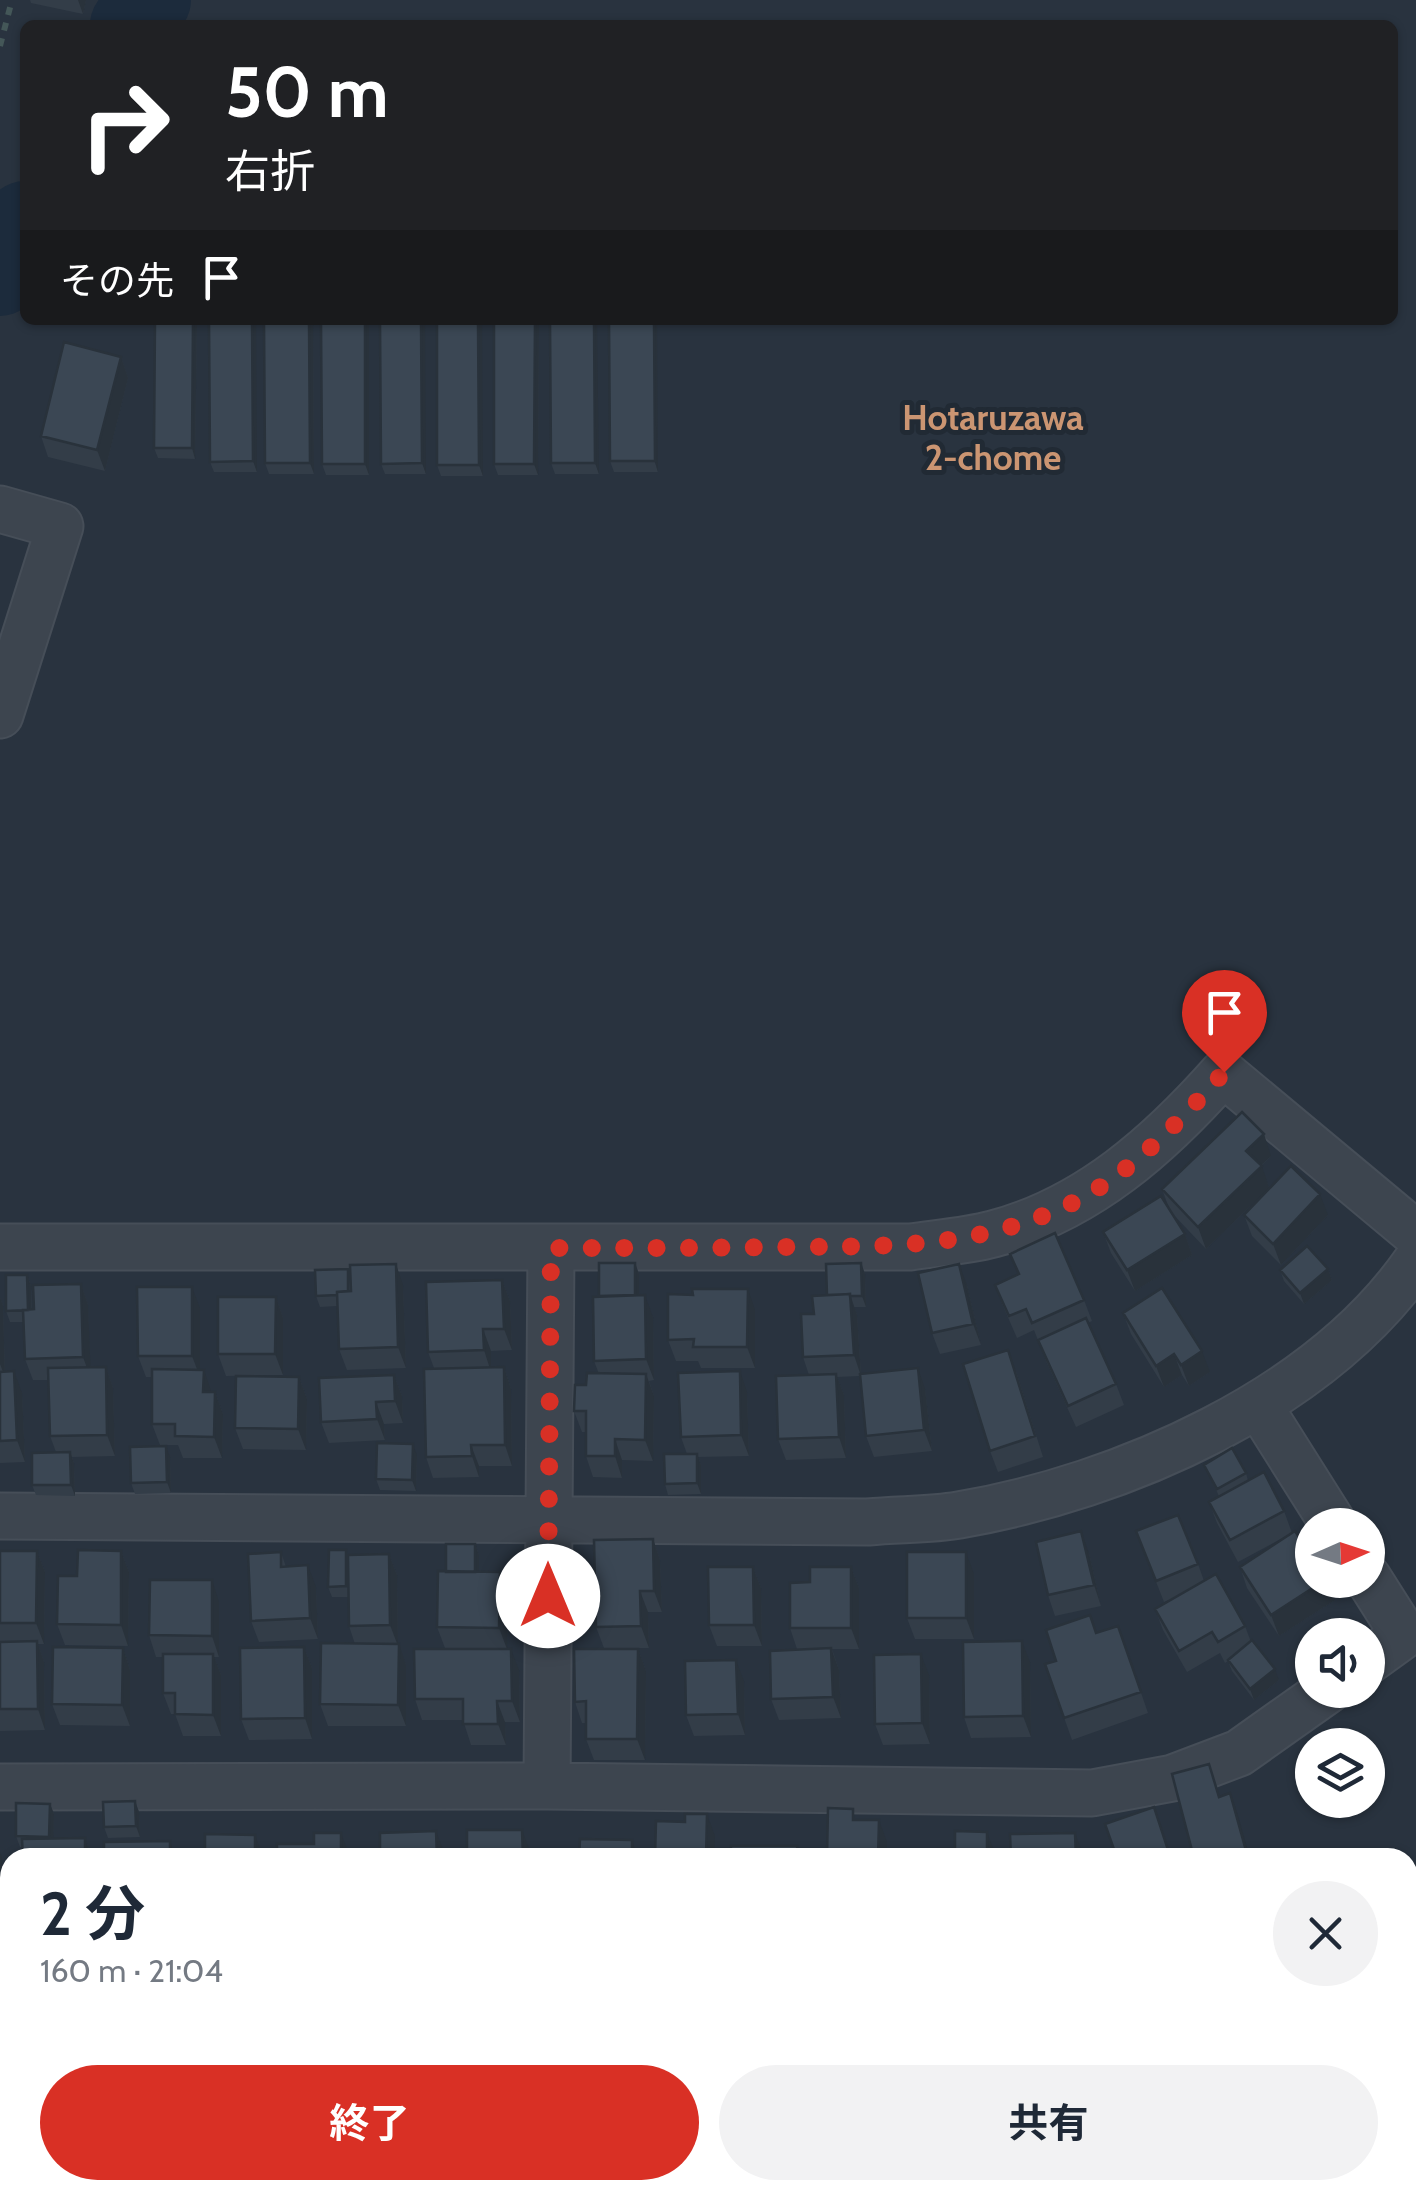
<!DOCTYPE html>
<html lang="ja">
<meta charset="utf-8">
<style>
body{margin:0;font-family:Cabin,"Noto Sans JP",sans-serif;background:#f2f2f3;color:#1f2937;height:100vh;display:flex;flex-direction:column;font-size:38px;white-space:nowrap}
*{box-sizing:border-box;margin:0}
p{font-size:32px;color:#747a83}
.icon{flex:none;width:55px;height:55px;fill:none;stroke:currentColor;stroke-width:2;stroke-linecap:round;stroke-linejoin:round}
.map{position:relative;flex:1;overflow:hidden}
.drawer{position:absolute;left:0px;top:1848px;width:1418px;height:352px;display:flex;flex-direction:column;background:#fff;border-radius:30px 30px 0 0;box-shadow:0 2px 8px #0004}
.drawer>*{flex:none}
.hud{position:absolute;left:20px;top:20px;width:1378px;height:305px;border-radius:15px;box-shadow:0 2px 8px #0004;background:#202124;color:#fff;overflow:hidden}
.needle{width:65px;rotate:87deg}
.buttons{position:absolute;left:1295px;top:1508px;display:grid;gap:20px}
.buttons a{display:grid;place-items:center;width:90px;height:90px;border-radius:50%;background:#fff;box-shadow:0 2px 8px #0004;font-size:50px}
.pin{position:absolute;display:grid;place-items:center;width:85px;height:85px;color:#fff;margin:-102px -42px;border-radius:50% 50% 50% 0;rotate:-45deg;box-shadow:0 0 10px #0007}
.pin .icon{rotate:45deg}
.me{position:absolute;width:110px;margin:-55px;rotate:0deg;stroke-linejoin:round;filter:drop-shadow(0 0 8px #0008)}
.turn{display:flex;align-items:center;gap:35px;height:210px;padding:0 40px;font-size:45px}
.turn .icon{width:130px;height:130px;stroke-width:2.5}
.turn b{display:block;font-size:70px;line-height:85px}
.then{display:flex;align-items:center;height:95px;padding:0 40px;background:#0003;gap:20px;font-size:38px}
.round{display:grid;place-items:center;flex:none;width:105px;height:105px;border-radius:52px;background:#f2f2f3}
.head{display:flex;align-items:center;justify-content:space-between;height:170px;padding:0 40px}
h1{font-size:60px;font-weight:700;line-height:75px}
.button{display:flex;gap:20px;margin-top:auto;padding:20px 40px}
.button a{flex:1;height:115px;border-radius:60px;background:#d93025;color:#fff;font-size:40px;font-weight:700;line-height:115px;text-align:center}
.button a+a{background:#f2f2f3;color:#1f2937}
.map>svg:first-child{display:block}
</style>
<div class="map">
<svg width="1416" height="2199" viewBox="0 0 1416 2199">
<rect width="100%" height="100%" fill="#29333f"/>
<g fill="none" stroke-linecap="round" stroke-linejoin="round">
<!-- stream -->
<path stroke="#1c2b3c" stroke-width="14" d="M1408,2071l8,-6
M0,2085l10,5"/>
<!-- river -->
<path stroke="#1c2b3c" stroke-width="82" d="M131,25l19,-25
M0,275l25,-53"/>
<defs>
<path id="minor" d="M0,509l60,17 -60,189
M0,1247h910c27,-4 57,-6 83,-13 95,-25 167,-90 230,-161l193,161
M1259,1406l75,119
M0,1516l868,6c30,-3 62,-2 91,-7 163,-28 360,-114 457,-253
M1368,1578l36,57 -36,26
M547,1786l4,-538
M0,1787l547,-1 545,7 81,-15 66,-25 89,-63
M0,2114l10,4
M1375,2190l4,7 37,-3"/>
</defs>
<!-- minor casing -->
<use href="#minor" stroke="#464e58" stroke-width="49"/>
<!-- path -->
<path stroke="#445758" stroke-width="6" stroke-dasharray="8 8" stroke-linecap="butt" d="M0,46l12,-46"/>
<!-- minor -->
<use href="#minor" stroke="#3d454f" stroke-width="45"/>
</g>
<!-- wall -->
<path fill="#333d48" d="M30,0h56l-3,14 -52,-11z
M155,320h42l-2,139 -37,-1 -4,-10z
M209,320l48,152h-43l-4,-10z
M264,320h49l1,154h-45l-4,-11z
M321,320h48v155h-43l-4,-11z
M380,320l46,154h-41l-4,-10z
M437,320l46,156h-42l-4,-11z
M494,320h45l-1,155h-40l-4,-11z
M550,320l49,154h-44l-4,-11z
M609,320l49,152h-44l-4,-11z
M121,357l7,21 -23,93 -57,-14 -7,-21z
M1271,1156l-10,10 8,22 -63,61 -36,-38 15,23 7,21 -57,36 -24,-38 -8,-21 66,-24 -7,-19z
M1244,1215h84l-47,50 -29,-29z
M1010,1254l74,46 8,21 -4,2 28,61 8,21 -48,22 -30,-66 -12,-31 -17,8 -14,-32 -8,-21 23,-11z
M635,1263l4,11v22l14,21 1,63 -5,1 5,15 -1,65 -31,-1v18l-29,-1 -7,-21v-24h-4l-8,-21 12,-26 13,-11 -5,-13 5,-64z
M861,1263l4,11 1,33h-12l3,8 4,59 64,15 7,62 -58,6 -8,-21 -6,-60 -23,1 7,18 2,63 -60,2 -8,-21 31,-64 -6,-18 11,-43 13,-19z
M1328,1269l4,11 -28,24 -20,-23 -4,-11z
M27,1275l4,11 1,23 49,-25 7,21 2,62h16l7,21 2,68 -43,1 2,6 1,33 -39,-1 -4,-10 24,-33 -6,-16 -2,-56h-15l-8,-21 -2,-37h-13l-4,-11z
M350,1275l53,10 3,83 -59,2 -8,-21 -2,-43 -17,1 -4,-11z
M502,1280l8,21 2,49 -21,1v17l13,-1 7,22 1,77h-33v11l-46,1 -7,-21 8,-89 -6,-16z
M967,1285l14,60 -41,9 -8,-21z
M0,1297l3,9 2,66 17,21 3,69 -25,1z
M276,1297l7,21v57l-57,1 -8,-22z
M200,1308v62l11,22h4l8,22 -1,44h-39l-5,-13h-18l-8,-21v-47h-6l-8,-21z
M755,1310v58h-54l-3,-7h-22l-8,-21z
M1123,1313l87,59 -21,14 -7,-11 -18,12 -33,-53z
M1016,1371l27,86 -45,15 -8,-21z
M394,1375l8,21 1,27 -19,1 1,16 -56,3 -8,-21z
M299,1377l8,22 -1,51 -63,-1 -8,-21z
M747,1392l2,64 -51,1 3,8v29l-33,1 -3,-11 22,-30 -6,-17z
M417,1455l-1,36 -36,-1 -4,-11z
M170,1457l1,36 -36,1 -4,-11z
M1204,1465l42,8 2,8 36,30 8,22 -54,29 -21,-39 -8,-21 10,-6z
M1136,1531l62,33 6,17 41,45 6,16 28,38 -25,20 -22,-29 -4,-10 -3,2 -5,-10 -33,19 -24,-42 -8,-21 20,-11 -11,4z
M653,1539l7,21 2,52h-14l1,36h-45l-8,-21z
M475,1544l4,11v17h21l8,21 -1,56 -62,-1 -8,-21 9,-55z
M346,1550l2,6 41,-2 8,21 1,69 8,21v61h-78l-8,-22 35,-60 -6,-18 -1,-29h-16l-4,-10z
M0,1551h37l8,21 -1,72h-6l6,18 1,68 -45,1z
M121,1551l8,21 -1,74 -63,-1 -8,-21 20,-48z
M281,1552l5,15 30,20 2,52 -59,3 -8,-21z
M1089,1553l12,53 -46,10 -7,-21z
M753,1567l8,21 1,58h-45l-8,-21z
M851,1567l8,21v61h-27l7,21 2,48 -62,2 -8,-21 26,-50 -7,-21 20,-46z
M1240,1567l95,33 -56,36 -32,-48z
M974,1574v65h-59l-8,-21z
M219,1602v55h-5l7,18v61h-38l-8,-22h-4l-8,-21v-36h-7l-7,-22z
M1118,1626l30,87 -76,27 -27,-76 11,-3 41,-28z
M304,1647l8,21v71l-63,1 -8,-21z
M123,1648l7,22v56l-70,-1 -8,-21z
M638,1649l8,22 -1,89h-51l-8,-21v-16h-4l-7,-21z
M1030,1662l1,75 -60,1 -7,-21z
M519,1670l1,52h-15l1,23h-35l-8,-25h-41l-7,-21z
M929,1675l1,69 -47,1 -8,-21z
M744,1681l1,54 -51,1 -8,-21z
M135,1801l4,11 1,25 -32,1 -4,-11z
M50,1804l4,10 -1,24h32l7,20h-69l-1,-11h-2l-4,-11z
M1408,2108l8,38 -8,2z
M1010,2190v9h-52l-1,-3z
M1178,2190h99l-1,9 -97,-7z"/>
<!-- shaded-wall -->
<path fill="#29323b" d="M78,0h8l-3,14z
M193,320h4l-2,139 -3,-11z
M252,320h4l1,152 -4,-11z
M309,320h4l1,154 -4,-11z
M365,320h4v155l-4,-11z
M421,320h4l1,154 -4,-11z
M478,320h4l1,156 -4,-11z
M535,320h4l-1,155 -4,-11z
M594,320h3l2,154 -4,-11z
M654,320h3l1,152 -3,-11z
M121,357l7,21 -23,93 -8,-21z
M1264,1134l7,22 -17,16 -8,-21z
M1262,1166l7,22 -63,61 -8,-22z
M1320,1194l8,21 -47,50 -8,-21z
M1185,1234l7,21 -57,36 -8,-21z
M635,1263l4,11v32l-4,-11z
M861,1263l4,11 1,33 -4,-11z
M396,1264l7,21 3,83 -8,-21z
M959,1264l8,21 14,60 -8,-21z
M1328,1269l4,11 -28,24 -4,-11z
M27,1275l4,11 1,36 -4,-11z
M502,1280l8,21 2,49 -8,-21z
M81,1284l7,21 3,74 -8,-22z
M192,1287l8,21v69l-8,-21z
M748,1289l7,21v58l-8,-21z
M850,1294l7,21 4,61 -7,-21z
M645,1295l8,22 1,63 -8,-21z
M0,1297l3,9 2,71 -5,-13z
M276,1297l7,21v57l-8,-21z
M483,1329l8,22v21l-7,-22z
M1202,1351l8,21 -21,14 -8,-21z
M1174,1354l8,21 -18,12 -8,-21z
M106,1367l7,21 2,68 -8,-21z
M504,1367l7,22 1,77 -7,-21z
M918,1368l7,21 7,62 -8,-21z
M204,1370l7,21v23l-8,-22z
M14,1371l8,22 3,69 -8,-22z
M740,1371l7,21 2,64 -8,-21z
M646,1374l8,22 -1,65 -8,-21z
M836,1374l8,21 2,63 -7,-21z
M394,1375l8,21 1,27 -8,-22z
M299,1377l8,22 -1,51 -8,-21z
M215,1392l8,22 -1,44 -8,-21z
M376,1402l8,22 1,16 -8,-21z
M615,1439l7,21v18l-7,-22z
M413,1444l4,11 -1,36 -4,-11z
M471,1445l8,21v11l-7,-21z
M166,1446l4,11 1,36 -4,-11z
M70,1452l4,11 1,33 -4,-11z
M697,1454l4,11v29l-4,-11z
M1081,1531l8,22 12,53 -7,-21z
M653,1539l7,21 2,52 -8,-21z
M475,1544l4,11v28l-4,-11z
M37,1551l8,21 -1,72 -8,-21z
M121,1551l8,21 -1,74 -7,-21z
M966,1552l8,22v65l-8,-21z
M389,1554l8,21 1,71 -8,-21z
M308,1565l8,22 2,52 -8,-21z
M753,1567l8,21 1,58 -8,-21z
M851,1567l8,21v61l-8,-21z
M500,1572l8,21 -1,56 -8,-21z
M212,1580l7,22v55l-7,-21z
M1325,1580h2l8,20 -56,36 -8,-21z
M640,1591l8,21 1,36 -8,-22z
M37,1641l7,21 1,68 -7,-21z
M1022,1641l8,21 1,75 -8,-21z
M399,1644l7,21v61l-8,-21z
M304,1647l8,21v71l-7,-21z
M123,1648l7,22v56l-8,-21z
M831,1648l8,22 2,48 -8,-21z
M511,1649l8,21 1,52 -8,-21z
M638,1649l8,22 -1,89 -8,-21z
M213,1654l8,21v61l-8,-21z
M921,1654l8,21 1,69 -8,-21z
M736,1660l8,21 1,54 -7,-21z
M1275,1669l4,11 -25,20 -4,-11z
M497,1701l8,21 1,23 -8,-21z
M1230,1793l8,22 12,43h-2z
M135,1801l4,11 1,25 -4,-11z
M50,1804l4,10 -1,34 -4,-11z
M707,1814l8,22 -1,22h-8z
M879,1820l8,22v16h-9z
M522,1830l8,21v7h-7z
M436,1831l8,21v6h-7z
M987,1832l8,21v5h-8z
M341,1833l8,21v4h-8z
M1075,1833l8,21v4h-7z
M255,1835l8,21v2h-8z
M85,1838l7,20h-7z
M632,1840l6,18h-6z
M170,1841l5,17h-5z
M0,1852l2,5 -1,56 -1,-2z
M1002,2190h8v9h-7z
M1129,2190h11l-2,9h-11z"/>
<!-- building -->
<path fill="#3b4754" stroke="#29323b" stroke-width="2.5" d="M155,320h38l-1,128h-38z
M209,320h43l1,141 -43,1z
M264,320h45l1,143h-45z
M321,320h44v144h-43z
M380,320h41l1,143 -41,1z
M437,320h41l1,145h-42z
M494,320h41l-1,144h-40z
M550,320h44l1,143h-44z
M609,320h45l1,141h-45z
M64,342l57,15 -24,93 -56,-14z
M1242,1112l22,22 -18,17 16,15 -64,61 -36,-38z
M1291,1166l29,28 -47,50 -29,-29z
M1161,1196l24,38 -58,36 -24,-38z
M1055,1233l29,67 -52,23 -6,-14 -17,7 -14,-31 24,-11 -9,-20z
M1307,1246l21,23 -28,24 -20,-23z
M599,1263h36v32l-36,1z
M861,1263l1,33h-12v-2l-23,1 -1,-31z
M396,1264l2,83 -59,2 -2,-57 14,-1 -1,-26z
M959,1264l14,60 -41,9 -14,-60z
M348,1269v22l-11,1v3l-21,1 -1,-26z
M6,1275h21l1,35 -22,1z
M502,1280l2,49h-21l1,21 -56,2 -2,-70z
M81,1284l2,73 -58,2 -2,-49 11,-1 -1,-24z
M137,1287h55v69h-54z
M1162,1288l40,63 -21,14 -7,-11 -18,12 -33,-53z
M692,1289h56l-1,58h-54l1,-8 -26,1v-46l25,1z
M850,1294l4,61 -51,2 -2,-43h13l-2,-18z
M645,1295l1,64 -52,2 -1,-64z
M218,1297h58l-1,57h-57z
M1086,1318l30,66 -48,22 -30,-66z
M1008,1350l27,86 -45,15 -27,-87z
M106,1367l1,68 -57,1 -2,-68z
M504,1367l1,78h-34l1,11 -46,1 -2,-88z
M918,1368l6,62 -58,6 -6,-62z
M152,1369l52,1 -1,22h12l-1,45 -39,-1v-12h-23z
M14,1371l3,69 -17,1v-69z
M740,1371l1,64 -60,2 -3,-64z
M587,1373l59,1 -1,66 -30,-1v17h-29v-45h-12l1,-26h11z
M836,1374l3,63 -61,2 -2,-63z
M394,1375l1,26 -19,1 1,17 -56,3 -2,-44z
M236,1376l63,1 -1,52 -63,-1z
M377,1443l36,1 -1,36 -36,-1z
M166,1446l1,36 -36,1 -1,-36z
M1232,1448l14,25 -29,16 -13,-24z
M70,1452l1,33h-39v-32z
M664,1454h33v29l-32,1z
M1264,1472l20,39 -54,29 -21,-38z
M1178,1515l20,49 -42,17 -20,-50z
M1081,1531l13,54 -46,10 -12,-53z
M1295,1531l17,26v23h13l-54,35 -31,-48z
M653,1539l1,52h-14l1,35 -45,1 -2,-87z
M446,1544h29v28h-29z
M78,1550l43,1v74l-64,-1 1,-48h19z
M329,1550h17v36l-18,1z
M0,1551h37l-1,72h-36z
M281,1552v15l27,-2 2,53 -59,3 -3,-67z
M907,1552h59v66h-59z
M389,1554l1,71 -41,1 -1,-71z
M708,1567h45l1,58h-45z
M810,1567h41v61h-61v-45l20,-1z
M438,1571l62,1 -1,56 -62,-1z
M1216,1574l29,52 -27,16 -6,-10 -33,19 -24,-42z
M150,1580h62v56l-63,-1z
M1090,1615l6,18 22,-7 23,66 -77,26 -19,-54 11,-3 -10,-31z
M1252,1640l23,29 -25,20 -22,-29z
M37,1641l1,68h-38v-67z
M1022,1641l1,75 -59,1 -1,-75z
M321,1643l78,1 -1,61 -78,-1z
M53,1647l70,1 -1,57 -70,-1z
M304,1647l1,71 -64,1 -1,-71z
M831,1648l2,49 -62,2 -1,-48z
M414,1649h97l1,52h-15l1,23h-35v-25h-48z
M574,1649h64l-1,90h-51v-38l-11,1z
M163,1654h50v61l-38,-1v-21h-12z
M921,1654l1,69 -47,1 -1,-69z
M736,1660l2,54 -52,1 -1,-54z
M1209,1764l10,33 11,-4 18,65h-54l-22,-84z
M135,1801l1,25 -32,1 -1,-25z
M16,1803l34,1 -1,33 -33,-1z
M1154,1807l16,49 -53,2 -12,-34z
M828,1808l25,1v11h26l-1,38h-51z
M685,1814h22l-1,44h-51l1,-37 29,1z
M467,1830h55l1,28h-56z
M436,1831l1,27h-57v-25z
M955,1831l32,1v26h-49v-9h17z
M314,1833h27v25h-64v-14h37z
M1075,1833l1,25h-65l-1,-24z
M205,1834l50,1v23h-50z
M85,1838v20h-62l-1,-19z
M580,1839l52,1v18h-53z
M170,1841v17h-66v-16z
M731,1846h66l1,12h-67z
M1408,2115l4,20 -4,1z
M957,2190h45v7l-45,-1z
M1056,2190h73l-2,9h-73z"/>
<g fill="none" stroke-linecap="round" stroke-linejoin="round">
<!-- route -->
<path stroke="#d93025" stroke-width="18" stroke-dasharray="0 32.4" d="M548,1596l3,-348c76,0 152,0 228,-1 99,-1 190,3 283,-39 64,-29 115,-84 162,-136"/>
</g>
<g text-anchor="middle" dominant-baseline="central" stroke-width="10" stroke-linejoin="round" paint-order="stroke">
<!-- neighbourhood labels -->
<g font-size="35" font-weight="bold" fill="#cb9572" stroke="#212a34">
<text x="993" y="417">Hotaruzawa<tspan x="993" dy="40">2-chome</tspan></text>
</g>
</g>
</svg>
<div class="buttons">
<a><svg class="needle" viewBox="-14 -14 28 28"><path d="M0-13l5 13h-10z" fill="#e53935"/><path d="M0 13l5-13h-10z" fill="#747a83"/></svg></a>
<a><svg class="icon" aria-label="sound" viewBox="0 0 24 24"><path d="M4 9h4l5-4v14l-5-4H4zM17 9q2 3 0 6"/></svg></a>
<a><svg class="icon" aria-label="layers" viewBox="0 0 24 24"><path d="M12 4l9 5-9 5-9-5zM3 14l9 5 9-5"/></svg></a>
</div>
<div class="pin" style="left:1224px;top:1072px;background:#d93025"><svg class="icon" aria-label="arrive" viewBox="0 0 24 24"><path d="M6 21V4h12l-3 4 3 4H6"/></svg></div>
<svg class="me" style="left:548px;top:1596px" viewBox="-20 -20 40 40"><circle r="19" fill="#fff"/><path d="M0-13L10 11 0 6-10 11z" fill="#d93025"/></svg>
<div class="hud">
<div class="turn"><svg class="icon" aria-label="right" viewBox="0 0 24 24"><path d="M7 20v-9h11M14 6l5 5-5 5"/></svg><div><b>50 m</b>右折</div></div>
<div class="then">その先<svg class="icon" aria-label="arrive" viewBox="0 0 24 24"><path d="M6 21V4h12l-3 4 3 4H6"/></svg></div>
</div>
<section class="drawer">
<div class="head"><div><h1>2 分</h1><p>160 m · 21:04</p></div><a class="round"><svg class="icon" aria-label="close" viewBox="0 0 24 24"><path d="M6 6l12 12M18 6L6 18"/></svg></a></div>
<div class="button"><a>終了</a><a>共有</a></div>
</section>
</div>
